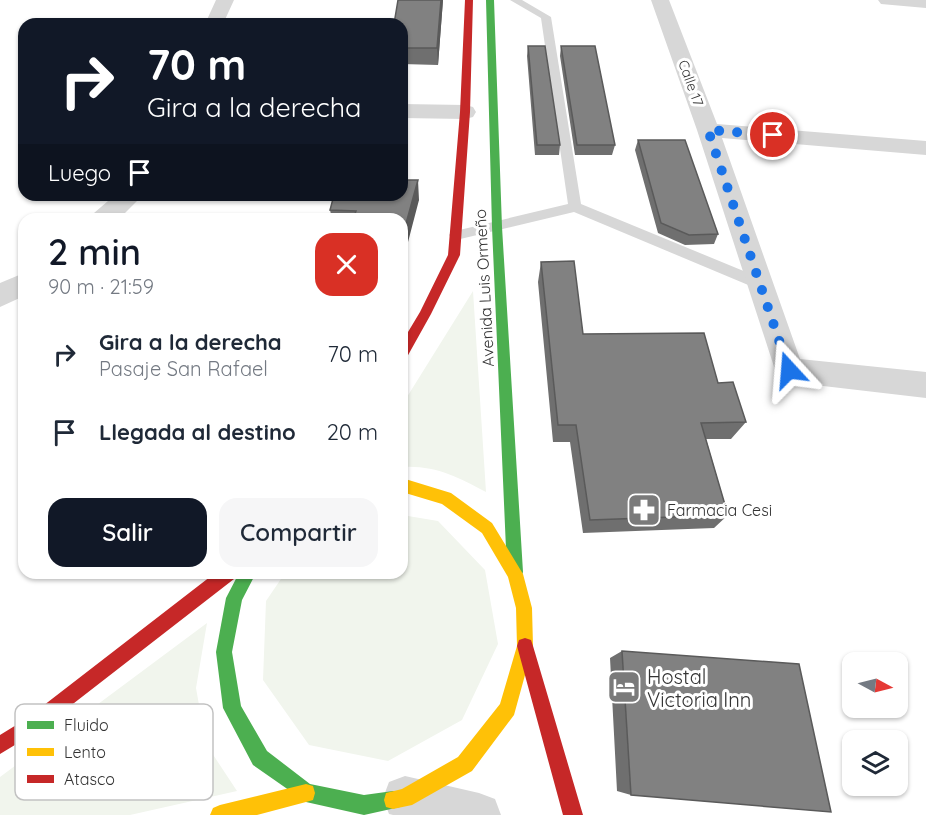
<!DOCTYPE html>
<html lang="es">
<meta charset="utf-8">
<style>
body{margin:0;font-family:Quicksand,sans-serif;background:#f6f6f7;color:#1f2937;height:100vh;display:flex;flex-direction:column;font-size:22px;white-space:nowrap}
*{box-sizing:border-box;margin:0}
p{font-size:20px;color:#747a83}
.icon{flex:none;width:33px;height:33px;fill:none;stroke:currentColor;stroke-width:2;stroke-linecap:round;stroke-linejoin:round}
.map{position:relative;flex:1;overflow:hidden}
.sheet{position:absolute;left:18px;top:213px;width:390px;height:366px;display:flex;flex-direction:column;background:#fff;border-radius:18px;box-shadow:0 2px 4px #0004}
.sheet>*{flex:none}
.banner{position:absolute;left:18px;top:18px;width:390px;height:183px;border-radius:18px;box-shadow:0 2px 4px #0004;background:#111827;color:#fff;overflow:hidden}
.needle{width:39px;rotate:97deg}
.fabs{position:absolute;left:842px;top:652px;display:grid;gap:12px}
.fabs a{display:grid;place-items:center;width:66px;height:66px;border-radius:12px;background:#fff;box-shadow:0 2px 4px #0004;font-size:30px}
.pin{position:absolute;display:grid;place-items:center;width:51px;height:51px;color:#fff;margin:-26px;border:3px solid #fff;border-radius:50%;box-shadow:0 2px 6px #0007}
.me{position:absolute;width:66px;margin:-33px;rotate:341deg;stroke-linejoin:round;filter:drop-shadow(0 0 4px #0008)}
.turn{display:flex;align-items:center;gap:21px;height:126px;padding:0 30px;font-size:27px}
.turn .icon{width:78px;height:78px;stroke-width:2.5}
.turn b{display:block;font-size:42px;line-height:51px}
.then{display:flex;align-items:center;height:57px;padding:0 30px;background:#0003;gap:12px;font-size:22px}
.round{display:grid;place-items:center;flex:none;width:63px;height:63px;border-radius:18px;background:#f6f6f7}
.overview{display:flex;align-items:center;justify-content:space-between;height:102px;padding:0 30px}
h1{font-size:36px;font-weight:600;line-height:45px;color:#111827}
.action{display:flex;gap:12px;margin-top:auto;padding:12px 30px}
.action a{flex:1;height:69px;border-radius:18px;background:#111827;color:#fff;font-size:24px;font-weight:600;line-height:69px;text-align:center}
.action a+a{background:#f6f6f7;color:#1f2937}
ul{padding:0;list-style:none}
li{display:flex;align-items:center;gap:18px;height:78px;padding:0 30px}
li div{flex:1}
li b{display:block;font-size:22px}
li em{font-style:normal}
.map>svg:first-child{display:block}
</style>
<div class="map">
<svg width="926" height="815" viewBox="0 0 926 815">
<rect width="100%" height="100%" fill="#fff"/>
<!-- green -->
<path fill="#f1f5ed" d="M473,291l13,201c-28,-15 -51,-27 -84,-25v-62z
M402,515l36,6 47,49 13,74 -36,76 -74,41 -79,-16 -46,-65 3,-79 19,-28h117z
M207,623l-11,65 10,56 31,47 -107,24h-130v-38z"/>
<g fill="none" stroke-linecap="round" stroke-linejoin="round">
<!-- lane -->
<path fill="#d7d7d7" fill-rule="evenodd" d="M510,0h12l29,17 30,187 182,75 2,4 -2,4h-10l-179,-75 -118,28 -5,-2 -2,-3 2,-3 117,-28 -27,-186z"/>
<!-- street -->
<path fill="#d7d7d7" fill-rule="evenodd" d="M216,0h18l-11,24h-18z
M651,0h18l48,124 209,17v14l-204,-17 78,221 126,13v26l-137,-16 -11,-3 -81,-249z
M878,0h48v8l-45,-4z
M402,104l63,1 8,2 3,5 -3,5 -8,2 -63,-1z
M115,195h28l-24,24h-29l4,-6z
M24,273v23l-24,11v-24z
M405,776l74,17 16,6 6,16h-108l-4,-1 -6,-16 6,-16z"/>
<!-- fast -->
<path fill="#4caf50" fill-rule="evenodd" d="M486,0h8l8,227 21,345 -2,6 -6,2 -6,-2 -2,-6 -15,-345z
M239,573h17l-14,27 -10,52 9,54 26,45 43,33 54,11 29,-4 7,2 2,7 -2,7 -36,8 -58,-13 -53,-37 -30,-57 -7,-56 10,-54z"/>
<!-- slow -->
<path fill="#ffc107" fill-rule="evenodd" d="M402,478l49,15 41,30 31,51 9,34 1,38 -19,69 -42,56 -60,34 -19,4 -7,-2 -2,-7 2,-7 16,-4 56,-32 42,-53 17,-58 -1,-38 -8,-31 -26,-44 -40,-29 -40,-12z
M306,784l7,2 2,7 -2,7 -7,2 -49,13h-47l3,-7 7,-3z"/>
<!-- jam -->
<path fill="#c62828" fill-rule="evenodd" d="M465,0h8l-3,112 -10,143 -29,59 -24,43 -5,1v-16l18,-30 28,-57 12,-143z
M215,573h21l-2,6 -196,152 -38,23v-19l26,-16z
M525,638l6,2 2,6 50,169h-20l-46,-169 2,-6z"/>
</g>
<!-- wall -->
<path fill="#6f6f6f" d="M398,0h45l-5,65 -36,-1v-40z
M528,46l32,99 -1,10h-24l-8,-99z
M561,46l54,99 -3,10h-37l-15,-99z
M638,140l80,94 -4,10 -29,1 -27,-12 -23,-83z
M419,200l-17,19h-70l-2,-9z
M541,262l42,72 135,49 28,39 -15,17h-25l22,76 -14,13 -131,5 -13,-91h-17l-15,-160z
M622,651l9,144 -14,-4 -7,-133z"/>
<!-- shaded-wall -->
<path fill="#5a5a5a" d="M441,0h2l-5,65 -1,-17z
M418,180l1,20 -17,65v-27z"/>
<!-- building -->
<path fill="#818181" stroke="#5a5a5a" stroke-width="1.5" d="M398,0h43l-4,48h-35v-24h-8z
M528,46h17l15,99h-23z
M561,46h34l20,99h-38z
M638,140h47l33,94 -29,1 -28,-12z
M402,180h16l-16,58v-19h-49l3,-8 -26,-1 4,-15h68z
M574,261l9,73 121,-1 14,50 15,-1 13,40 -45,1 27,92 -138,5 -14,-95h-18l-17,-163z
M622,651l177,13 32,148 -200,-17z"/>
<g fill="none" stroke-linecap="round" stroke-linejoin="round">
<!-- route -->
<path stroke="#1a73e8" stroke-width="10" stroke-dasharray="0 18" d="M773,135l-65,-5 81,240"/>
</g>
<!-- icons -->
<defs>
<symbol id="pharmacy-square" viewBox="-11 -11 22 22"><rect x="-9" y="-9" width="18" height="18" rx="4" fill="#7a7a7a" stroke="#fff"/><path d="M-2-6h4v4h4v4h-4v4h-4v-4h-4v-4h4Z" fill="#fff"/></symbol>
<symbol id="hotel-square" viewBox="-11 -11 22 22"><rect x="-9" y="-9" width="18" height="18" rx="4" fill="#7a7a7a" stroke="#fff"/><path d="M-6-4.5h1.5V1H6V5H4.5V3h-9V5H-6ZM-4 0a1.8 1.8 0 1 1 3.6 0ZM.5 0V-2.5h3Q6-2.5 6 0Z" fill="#fff"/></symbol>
</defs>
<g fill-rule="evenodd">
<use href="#pharmacy-square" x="625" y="491" width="38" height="38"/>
<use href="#hotel-square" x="605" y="668" width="38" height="38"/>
</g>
<g text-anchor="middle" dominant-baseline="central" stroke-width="6" stroke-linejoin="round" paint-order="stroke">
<!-- far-street labels -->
<g font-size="14" fill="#333" stroke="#fff">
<text transform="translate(691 83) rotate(70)">Calle 17</text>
</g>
<!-- street labels -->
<g font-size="16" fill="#333" stroke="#fff">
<text transform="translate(484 288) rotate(-93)">Avenida Luis Ormeño</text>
</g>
<!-- poi labels -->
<g font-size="16" fill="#333" stroke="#fff" text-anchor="start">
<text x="667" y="510">Farmacia Cesi</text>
</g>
<!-- near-poi labels -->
<g font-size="20" fill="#333" stroke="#fff" text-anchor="start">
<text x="647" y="676">Hostal<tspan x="647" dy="23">Victoria Inn</tspan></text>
</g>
</g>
<!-- legend -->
<rect x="15" y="704" width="198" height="96" rx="9" fill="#fff" stroke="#c2c2c2" stroke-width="1.5"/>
<rect x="27" y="721" width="27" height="8" fill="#4caf50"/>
<rect x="27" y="748" width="27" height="8" fill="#ffc107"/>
<rect x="27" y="775" width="27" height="8" fill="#c62828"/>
<g font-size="16" fill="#333">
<text x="64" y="731">Fluido</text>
<text x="64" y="758">Lento</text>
<text x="64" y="785">Atasco</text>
</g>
</svg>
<div class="fabs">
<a><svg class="needle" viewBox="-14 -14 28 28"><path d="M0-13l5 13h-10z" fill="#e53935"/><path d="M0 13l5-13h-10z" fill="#747a83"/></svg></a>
<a><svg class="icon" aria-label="layers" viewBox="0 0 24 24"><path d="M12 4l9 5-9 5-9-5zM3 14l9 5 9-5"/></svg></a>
</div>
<div class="pin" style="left:773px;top:135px;background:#d93025"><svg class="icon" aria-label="arrive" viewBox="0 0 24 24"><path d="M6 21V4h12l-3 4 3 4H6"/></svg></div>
<svg class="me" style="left:789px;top:370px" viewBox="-20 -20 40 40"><path d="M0-17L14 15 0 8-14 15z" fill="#1a73e8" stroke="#fff" stroke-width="4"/></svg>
<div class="banner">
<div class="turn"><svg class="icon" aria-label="right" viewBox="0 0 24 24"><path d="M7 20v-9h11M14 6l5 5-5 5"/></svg><div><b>70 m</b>Gira a la derecha</div></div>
<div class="then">Luego<svg class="icon" aria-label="arrive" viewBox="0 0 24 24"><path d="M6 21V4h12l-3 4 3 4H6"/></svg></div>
</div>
<section class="sheet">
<div class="overview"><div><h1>2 min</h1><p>90 m · 21:59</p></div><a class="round" style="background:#d93025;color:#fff"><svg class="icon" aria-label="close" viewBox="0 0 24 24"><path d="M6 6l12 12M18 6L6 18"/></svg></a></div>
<ul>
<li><svg class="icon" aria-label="right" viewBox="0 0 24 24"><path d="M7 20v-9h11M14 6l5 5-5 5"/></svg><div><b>Gira a la derecha</b><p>Pasaje San Rafael</p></div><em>70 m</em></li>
<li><svg class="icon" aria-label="arrive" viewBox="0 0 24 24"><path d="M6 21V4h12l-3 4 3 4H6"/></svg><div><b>Llegada al destino</b></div><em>20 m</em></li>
</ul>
<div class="action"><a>Salir</a><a>Compartir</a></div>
</section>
</div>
